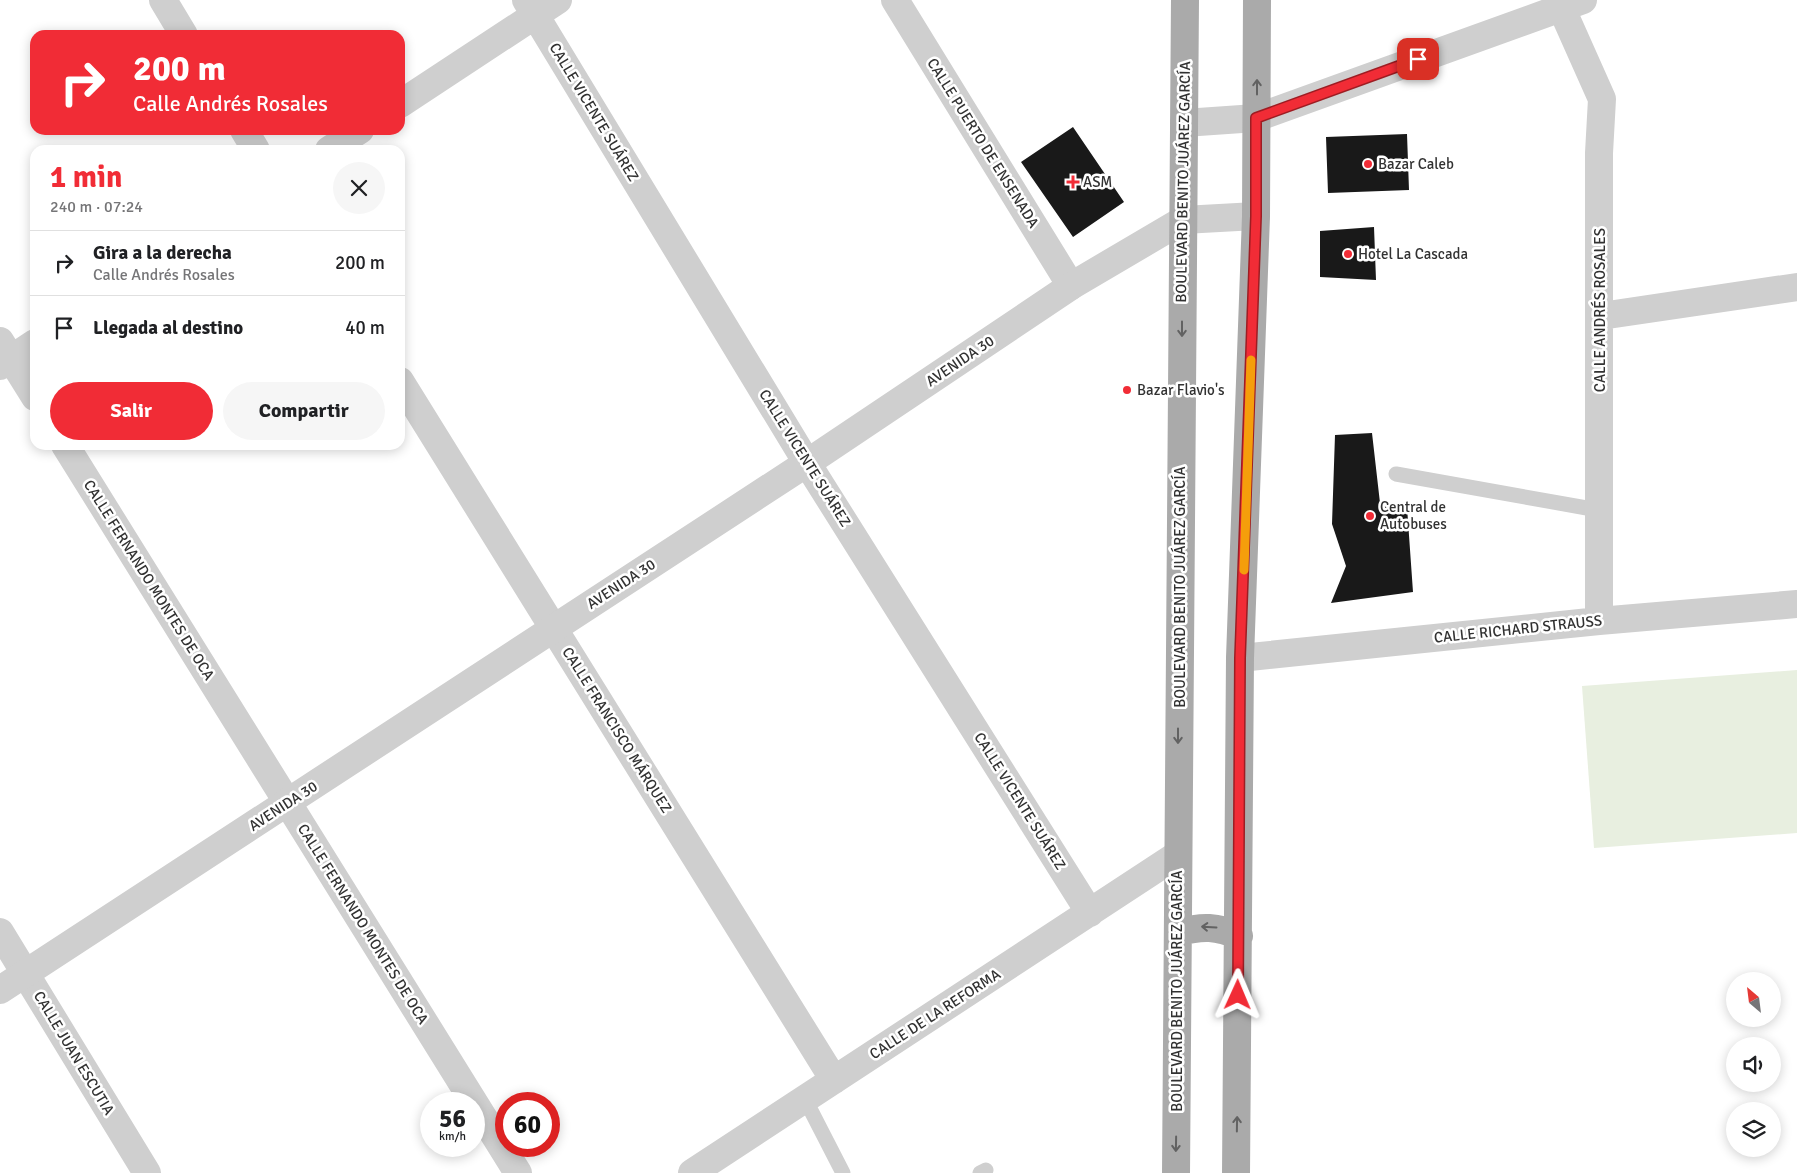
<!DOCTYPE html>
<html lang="es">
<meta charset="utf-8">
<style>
body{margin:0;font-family:Signika,sans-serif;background:#f6f6f6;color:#202124;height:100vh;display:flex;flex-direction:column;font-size:19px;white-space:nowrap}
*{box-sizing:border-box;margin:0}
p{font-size:16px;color:#757577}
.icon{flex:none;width:28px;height:28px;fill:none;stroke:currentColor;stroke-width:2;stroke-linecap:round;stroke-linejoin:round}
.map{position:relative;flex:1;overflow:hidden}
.details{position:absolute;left:30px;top:145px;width:375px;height:305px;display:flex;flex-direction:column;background:#fff;border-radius:15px;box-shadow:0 2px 12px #0003}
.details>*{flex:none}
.banner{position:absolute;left:30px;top:30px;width:375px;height:105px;border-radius:15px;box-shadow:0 2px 12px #0003;background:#f12c36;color:#fff;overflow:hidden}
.needle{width:32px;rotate:332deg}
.controls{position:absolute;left:1726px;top:972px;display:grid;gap:10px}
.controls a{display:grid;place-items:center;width:55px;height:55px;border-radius:50%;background:#fff;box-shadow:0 2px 12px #0003;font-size:25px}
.speed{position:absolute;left:420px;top:1092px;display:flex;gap:10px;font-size:25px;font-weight:700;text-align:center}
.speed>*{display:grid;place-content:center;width:65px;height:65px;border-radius:50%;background:#fff;box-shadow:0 2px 12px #0003;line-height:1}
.speed small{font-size:12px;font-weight:400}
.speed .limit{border:8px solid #d22;background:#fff;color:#111}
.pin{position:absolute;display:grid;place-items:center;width:42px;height:42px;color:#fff;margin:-21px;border-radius:10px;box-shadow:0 2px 8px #0006}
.me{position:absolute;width:55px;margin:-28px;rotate:1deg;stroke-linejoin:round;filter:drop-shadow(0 0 4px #0008)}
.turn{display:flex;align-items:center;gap:18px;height:105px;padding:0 20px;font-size:22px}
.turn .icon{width:65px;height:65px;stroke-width:2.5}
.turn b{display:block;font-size:35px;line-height:42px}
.round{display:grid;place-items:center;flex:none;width:52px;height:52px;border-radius:26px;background:#f6f6f6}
.head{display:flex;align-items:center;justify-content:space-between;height:85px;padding:0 20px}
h1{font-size:30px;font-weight:800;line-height:38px;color:#f12c36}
.primary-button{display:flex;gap:10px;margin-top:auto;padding:10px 20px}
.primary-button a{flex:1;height:58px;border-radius:30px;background:#f12c36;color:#fff;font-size:20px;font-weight:800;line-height:58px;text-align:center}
.primary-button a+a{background:#f6f6f6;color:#202124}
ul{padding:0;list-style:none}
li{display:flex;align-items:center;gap:15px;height:65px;padding:0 20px;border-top:1px solid #e0e0e0}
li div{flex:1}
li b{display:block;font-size:19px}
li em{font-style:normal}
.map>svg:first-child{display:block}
</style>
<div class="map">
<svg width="1797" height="1173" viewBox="0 0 1797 1173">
<rect width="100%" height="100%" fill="#fff"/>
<!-- green -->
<path fill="#e8efe0" d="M1797,670v163l-203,15 -12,-162z"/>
<!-- building -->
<path fill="#191919" d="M1073,127l51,75 -51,35 -52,-75z
M1407,134l2,56 -81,3 -2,-56z
M1374,227l2,53 -56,-3v-46z
M1372,433l8,70 27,4 6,85 -82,11 15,-37 -14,-42 3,-89z"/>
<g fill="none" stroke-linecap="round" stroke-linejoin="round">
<!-- service -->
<path stroke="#cfcfcf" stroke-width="15" d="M1396,474l202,36
M805,1099l38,74
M980,1173l6,-3"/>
<!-- minor -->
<path stroke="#cfcfcf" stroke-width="28" d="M163,0l21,35
M526,0l281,463 283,450
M895,0l176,286
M1561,7l41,92 -3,54v468
M400,104l158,-104
M1184,123l72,-5 327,-118
M244,130l12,20
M329,150l31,-20
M1601,316l196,-29
M0,341l35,56
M0,366l35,-23
M400,381l434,699
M65,445l453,728
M1240,658l359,-37 198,-17
M0,932l147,241
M692,1173l485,-318"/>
<!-- tertiary -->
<path stroke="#cfcfcf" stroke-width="28" d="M0,990l807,-527 264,-177 112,-66 73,-4"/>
<!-- primary -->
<path stroke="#aaa" stroke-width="28" d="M1179,932c23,-6 38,-6 60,4
M1176,1173l9,-1173
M1236,1173l4,-515 16,-442 1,-216"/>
</g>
<!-- one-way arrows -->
<defs><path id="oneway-shaft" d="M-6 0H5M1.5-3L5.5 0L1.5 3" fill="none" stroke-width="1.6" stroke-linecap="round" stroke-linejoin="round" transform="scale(1.25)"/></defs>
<g stroke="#626262">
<use href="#oneway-shaft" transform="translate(1257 87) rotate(-90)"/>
<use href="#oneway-shaft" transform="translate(1182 329) rotate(90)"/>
<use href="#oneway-shaft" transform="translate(1178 736) rotate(90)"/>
<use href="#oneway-shaft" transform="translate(1209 927) rotate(-177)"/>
<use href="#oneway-shaft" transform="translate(1237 1124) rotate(-89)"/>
<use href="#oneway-shaft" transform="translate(1176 1144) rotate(91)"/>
</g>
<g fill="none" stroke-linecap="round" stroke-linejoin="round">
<defs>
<path id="route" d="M1238,995l2,-337 16,-442v-98l162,-59"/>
</defs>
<!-- route casing -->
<use href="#route" stroke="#9d1d23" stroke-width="12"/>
<!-- route -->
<use href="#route" stroke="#f12c36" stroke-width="9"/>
<!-- slow -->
<path stroke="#f59e0b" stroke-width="9" d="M1244,570l7,-210"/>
</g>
<!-- markers -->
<g fill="#f12c36" stroke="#fff" stroke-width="2">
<circle cx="1368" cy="164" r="5"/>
<path d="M1070.5 174.5h5v5h5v5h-5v5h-5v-5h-5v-5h5z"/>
<circle cx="1348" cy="254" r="5"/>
<circle cx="1127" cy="390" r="5"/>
<circle cx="1370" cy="516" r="5"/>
</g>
<g text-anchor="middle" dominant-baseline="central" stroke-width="5" stroke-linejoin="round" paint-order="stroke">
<!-- street labels -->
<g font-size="15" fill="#323232" stroke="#fff">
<text transform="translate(594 112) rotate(59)">CALLE VICENTE SUÁREZ</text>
<text transform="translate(983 143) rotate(58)">CALLE PUERTO DE ENSENADA</text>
<text transform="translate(1183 182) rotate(-89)">BOULEVARD BENITO JUÁREZ GARCÍA</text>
<text transform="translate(1600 310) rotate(-90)">CALLE ANDRÉS ROSALES</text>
<text transform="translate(960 361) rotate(-34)">AVENIDA 30</text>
<text transform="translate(805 458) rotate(58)">CALLE VICENTE SUÁREZ</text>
<text transform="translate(149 580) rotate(58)">CALLE FERNANDO MONTES DE OCA</text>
<text transform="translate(621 584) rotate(-33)">AVENIDA 30</text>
<text transform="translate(1180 587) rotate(-90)">BOULEVARD BENITO JUÁREZ GARCÍA</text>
<text transform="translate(1518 629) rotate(-6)">CALLE RICHARD STRAUSS</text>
<text transform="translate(617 730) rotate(58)">CALLE FRANCISCO MÁRQUEZ</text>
<text transform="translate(1020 801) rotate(58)">CALLE VICENTE SUÁREZ</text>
<text transform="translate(283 806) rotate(-33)">AVENIDA 30</text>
<text transform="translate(363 924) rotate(58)">CALLE FERNANDO MONTES DE OCA</text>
<text transform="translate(1177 991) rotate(-90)">BOULEVARD BENITO JUÁREZ GARCÍA</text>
<text transform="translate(935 1014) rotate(-33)">CALLE DE LA REFORMA</text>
<text transform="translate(74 1053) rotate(59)">CALLE JUAN ESCUTIA</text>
</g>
<!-- poi labels -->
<g font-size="15" fill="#323232" stroke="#fff" text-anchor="start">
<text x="1378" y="164">Bazar Caleb</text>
<text x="1083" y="182">ASM</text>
<text x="1358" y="254">Hotel La Cascada</text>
<text x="1137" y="390">Bazar Flavio's</text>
<text x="1380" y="507">Central de<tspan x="1380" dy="17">Autobuses</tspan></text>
</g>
</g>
</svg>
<div class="controls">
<a><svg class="needle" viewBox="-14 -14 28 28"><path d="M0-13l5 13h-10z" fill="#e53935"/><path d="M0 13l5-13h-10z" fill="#757577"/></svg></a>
<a><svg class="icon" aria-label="sound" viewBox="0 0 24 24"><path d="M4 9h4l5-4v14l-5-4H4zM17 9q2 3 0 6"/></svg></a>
<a><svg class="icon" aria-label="layers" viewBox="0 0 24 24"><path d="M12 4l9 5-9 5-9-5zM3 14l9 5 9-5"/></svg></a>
</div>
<div class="speed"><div>56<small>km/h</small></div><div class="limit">60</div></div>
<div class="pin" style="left:1418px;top:59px;background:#d93025"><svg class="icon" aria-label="arrive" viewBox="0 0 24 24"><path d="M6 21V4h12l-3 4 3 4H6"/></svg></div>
<svg class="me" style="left:1238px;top:995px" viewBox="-20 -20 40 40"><path d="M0-17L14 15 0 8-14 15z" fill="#f12c36" stroke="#fff" stroke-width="4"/></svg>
<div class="banner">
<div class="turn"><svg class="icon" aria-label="right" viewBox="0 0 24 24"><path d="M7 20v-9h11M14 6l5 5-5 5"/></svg><div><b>200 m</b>Calle Andrés Rosales</div></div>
</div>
<section class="details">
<div class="head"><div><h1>1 min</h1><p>240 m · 07:24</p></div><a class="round"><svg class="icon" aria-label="close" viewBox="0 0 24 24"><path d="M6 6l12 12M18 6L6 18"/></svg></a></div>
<ul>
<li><svg class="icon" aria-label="right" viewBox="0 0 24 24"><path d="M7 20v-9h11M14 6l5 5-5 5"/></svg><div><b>Gira a la derecha</b><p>Calle Andrés Rosales</p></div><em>200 m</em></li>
<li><svg class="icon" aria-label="arrive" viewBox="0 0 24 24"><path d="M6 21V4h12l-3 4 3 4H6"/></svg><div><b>Llegada al destino</b></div><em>40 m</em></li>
</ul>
<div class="primary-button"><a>Salir</a><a>Compartir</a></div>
</section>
</div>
